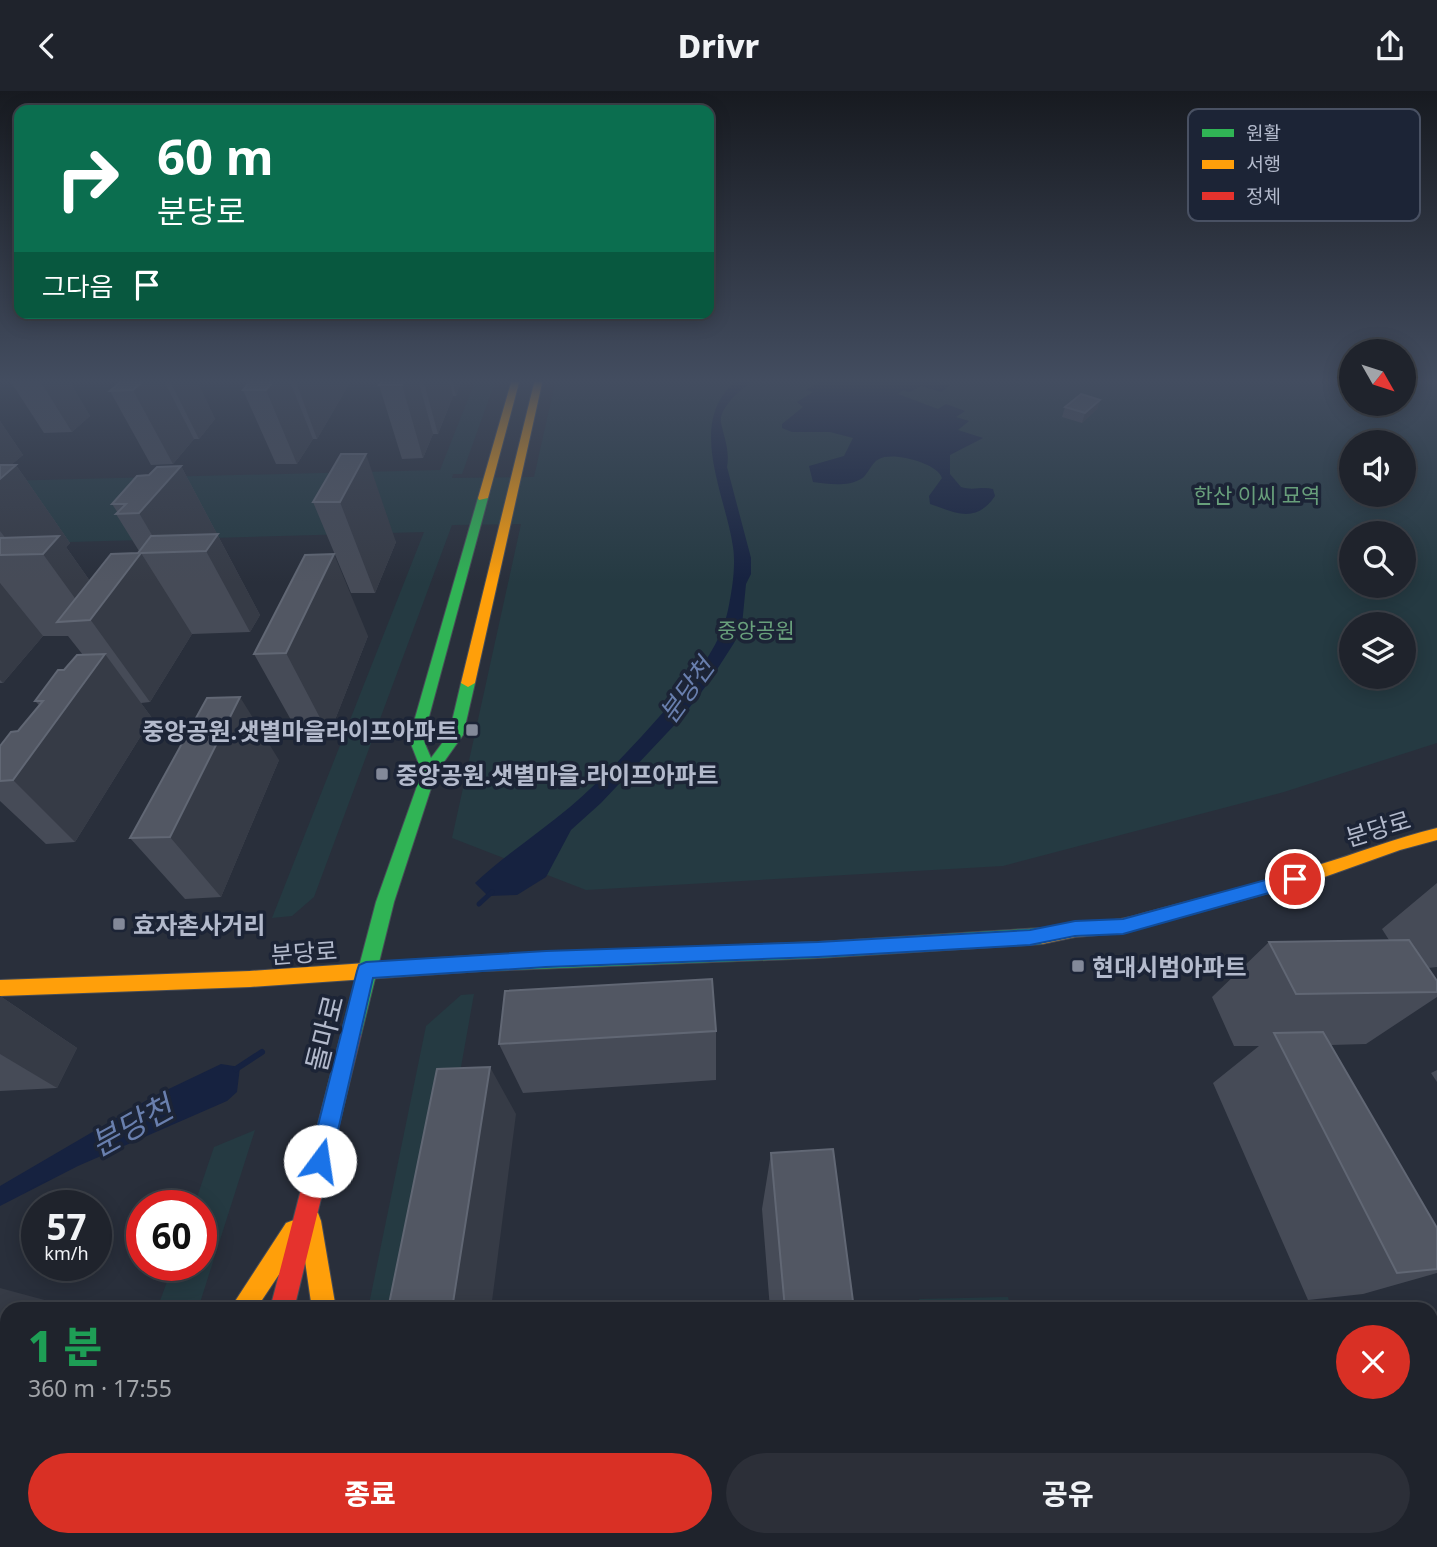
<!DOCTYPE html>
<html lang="ko">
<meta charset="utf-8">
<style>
body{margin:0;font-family:"Noto Sans","Noto Sans KR",sans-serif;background:#2c2f38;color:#f1f3f6;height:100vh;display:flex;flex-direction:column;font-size:26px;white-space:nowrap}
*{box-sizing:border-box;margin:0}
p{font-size:23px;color:#a1a4a9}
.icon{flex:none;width:38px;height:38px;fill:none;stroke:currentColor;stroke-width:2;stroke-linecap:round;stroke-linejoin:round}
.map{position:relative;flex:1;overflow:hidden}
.drawer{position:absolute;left:0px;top:1211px;width:1438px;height:245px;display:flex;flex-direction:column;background:#1f232c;border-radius:21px 21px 0 0;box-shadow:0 4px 18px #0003,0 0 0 2px #3c4048}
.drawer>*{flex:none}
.top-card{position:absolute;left:14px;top:14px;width:700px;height:214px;border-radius:14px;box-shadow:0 4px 18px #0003,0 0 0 2px #3c4048;background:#0b6e4f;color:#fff;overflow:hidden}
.needle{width:46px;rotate:129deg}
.tools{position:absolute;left:1339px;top:248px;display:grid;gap:14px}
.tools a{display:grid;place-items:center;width:77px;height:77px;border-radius:50%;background:#1f232c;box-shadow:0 4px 18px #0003,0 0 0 2px #3c4048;font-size:35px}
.speed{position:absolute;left:21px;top:1099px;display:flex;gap:14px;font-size:35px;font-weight:700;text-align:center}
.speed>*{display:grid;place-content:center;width:91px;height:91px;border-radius:50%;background:#1f232c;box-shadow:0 4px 18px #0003,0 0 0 2px #3c4048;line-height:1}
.speed small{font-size:18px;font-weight:400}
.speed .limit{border:10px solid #d22;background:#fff;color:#111}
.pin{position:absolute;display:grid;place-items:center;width:60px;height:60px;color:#fff;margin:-30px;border:4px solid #fff;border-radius:50%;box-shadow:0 2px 7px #0007}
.me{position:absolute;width:77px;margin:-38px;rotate:14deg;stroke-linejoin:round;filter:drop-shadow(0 0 5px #0008)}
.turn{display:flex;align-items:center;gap:24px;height:147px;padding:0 28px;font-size:32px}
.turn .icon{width:91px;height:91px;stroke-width:2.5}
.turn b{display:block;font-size:49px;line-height:60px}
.then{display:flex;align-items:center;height:66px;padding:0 28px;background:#0003;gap:14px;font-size:26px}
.round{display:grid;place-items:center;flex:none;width:74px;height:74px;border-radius:37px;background:#2c2f38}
.overview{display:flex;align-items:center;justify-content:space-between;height:119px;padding:0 28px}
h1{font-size:42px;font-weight:800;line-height:52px;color:#1e9e55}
.button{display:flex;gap:14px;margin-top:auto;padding:14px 28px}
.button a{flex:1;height:80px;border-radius:42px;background:#d93025;color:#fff;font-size:28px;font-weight:800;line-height:80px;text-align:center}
.button a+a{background:#2c2f38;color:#f1f3f6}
header{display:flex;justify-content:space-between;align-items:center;height:91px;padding:0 28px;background:#1f232c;font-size:32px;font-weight:800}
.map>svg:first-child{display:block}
</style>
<header><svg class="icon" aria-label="back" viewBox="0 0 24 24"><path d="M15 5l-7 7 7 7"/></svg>Drivr<svg class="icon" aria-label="share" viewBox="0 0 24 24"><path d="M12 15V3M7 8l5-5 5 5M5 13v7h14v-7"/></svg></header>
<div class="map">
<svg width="1437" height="1456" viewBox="0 0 1437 1456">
<rect width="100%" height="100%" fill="#292f3b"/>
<!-- green -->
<path fill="#253a42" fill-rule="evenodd" d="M476,288h20l-34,95h-9l-1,4 82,-1 22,-98h795v25h53v-25h33v364l-153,49 -281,74 -417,24 -134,-52 69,-314 -69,1 -138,372 -22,19 -20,2 152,-386 -424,12v-63l440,-11zM1351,352h53v52h-53zM1351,443h53v52h-53zM1351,534h53v52h-53z
M474,903l-56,315h-50l58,-283 35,-31z
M255,1039l-57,179h-41l16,-44h28v-59h-7l20,-59z
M1008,1206l3,12h-91l-1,-10z"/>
<!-- water -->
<path fill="#162240" d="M739,288h16c-11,8 -37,28 -34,44 3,14 9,28 6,44l24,91v16l-5,10 -4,41 -8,18 -25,39 -26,34 -82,87 -30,27 -25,47 -29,18 -29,1 -13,-13c30,-28 64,-50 95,-76 35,-30 66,-64 97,-99 25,-27 53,-60 61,-98 4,-19 8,-44 5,-63 -7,-52 -49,-128 6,-168z
M824,288h103l23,7 -9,6 -20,-6 -11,6 -7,-2 -5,4 40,15 8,-5 19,7 -9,6 13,4 -11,9 25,8 -33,17v19l11,13c12,4 21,-1 32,2l2,7c-19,28 -39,17 -65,8l-1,-8 13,-18c-4,-15 -50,-27 -63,-19 -8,4 -11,16 -18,20 -14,8 -33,5 -48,3l-4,-16 35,-10 9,-18 -23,-6h-38l-10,-4v-4l21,-17 -6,-5 16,-10 -7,-2z
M221,973l19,3 -3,25 -10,9 -149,65 -78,40v-20l154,-90z"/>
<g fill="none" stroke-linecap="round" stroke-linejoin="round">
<!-- stream-far1 -->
<path stroke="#162240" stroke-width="5" d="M479,813l13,-12"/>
<!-- stream -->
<path stroke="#162240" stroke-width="6" d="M236,978l26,-17"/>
<defs>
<path id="fast" d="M483,404l5,3 -65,241 8,19 18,-24 12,-51 7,-4 7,4 -12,52 -27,38 -42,129 -33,133 -3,6 -7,3 -7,-3 -3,-6 35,-133 46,-130 -13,-33 69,-241z
M1042,837l6,3 3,5 -3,5 -6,3 -224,14 -336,13 -6,-2 -3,-6 3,-6 6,-2 336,-13z"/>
<path id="slow" d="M512,288h8l-32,119 -9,2 -1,-2z
M535,288h8l-68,304 -7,4 -7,-4z
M1437,737v12l-37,10 -84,30 -193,53 -48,4 -33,7 -6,-3 -3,-5 3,-5c31,-11 63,-6 94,-14 62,-17 124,-32 185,-51 41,-12 80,-28 122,-38z
M482,864l6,2 3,6 -3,6 -6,2 -232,16 -250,9v-16l250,-9z
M310,1119l8,3 3,8 15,88h-24l-10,-69 -46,69h-26l56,-86 8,-3 5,2 3,-9z
M142,1449h28l-2,7h-28z
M207,1449h28l-2,7h-28z"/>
<path id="jam" d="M351,935l7,3 3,6 -67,274h-24l71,-274 3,-6z
M271,1449h28l-2,7h-28z"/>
</defs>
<!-- fast casing -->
<use href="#fast" stroke="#474c57" stroke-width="2"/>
<!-- slow casing -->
<use href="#slow" stroke="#474c57" stroke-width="2"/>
<!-- jam casing -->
<use href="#jam" stroke="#474c57" stroke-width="2"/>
<!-- fast -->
<use href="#fast" fill="#30b455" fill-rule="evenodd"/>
<!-- slow -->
<use href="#slow" fill="#ff9f0a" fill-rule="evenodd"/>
<!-- jam -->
<use href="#jam" fill="#e5322d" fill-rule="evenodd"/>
</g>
<!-- wall -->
<path fill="#464b57" d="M9,288h59l22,37 -18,16 -28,1z
M124,288h72l19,40 -16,20h-5l-21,25 -22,1 -41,-74z
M252,288h100l-35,60h-4l-16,25h-21l-33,-74z
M382,288h80l-6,17h-3l-15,38h-5l-10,24 -21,1 -23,-74z
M1100,309l-3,9 -15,14 -20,-6 3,-10z
M0,330l23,34 -12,10h5l54,78 -4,4 24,34 49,-30 -23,-37 2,-1 -6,-9 37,-29 32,-9 79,149 -10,17 -58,2 -42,68 -9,1 11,15 -77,124 -29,2 -46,-43v-55l18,-15 21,-26 -4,-4 29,-31 19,-15 -15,-19h-25l-40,47h-3z
M341,363l55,88 -21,51h-24l-38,-91z
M368,545l-39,99 -29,1 -46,-82z
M279,669l-58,137 -36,2 -55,-61z
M1437,792v84l-9,1 9,13v16l-71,47 -35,1 106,183v45l-74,21 -55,6 -95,-217 46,-37h-25l-22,-49 57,-55 120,-2 -7,-11z
M0,905l77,52 -20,40 -57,3z
M716,940v49l-193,13 -24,-49z
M1437,979v12l-6,-9z
M771,1062l83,156h-84l-8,-100z
M882,1449h286l2,7h-287z"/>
<!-- shaded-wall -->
<path fill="#363b46" d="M39,288h29l22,37 -18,16z
M145,288h18l31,60 -21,25 -40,-74z
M169,288h27l19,40 -16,20z
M275,288h14l24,60 -16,25 -31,-74z
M295,288h57l-35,60z
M405,288h13l15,55 -10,24 -21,-73z
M423,288h26l4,17 -15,38z
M452,288h10l-6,17z
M1100,309l-3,9 -15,14 3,-10z
M0,330l23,34 -23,19z
M366,363l30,88 -21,51 -35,-91z
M16,374l54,78 -4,4 38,54 37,-48 51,81 -42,68 -107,-148h-25l-18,-23v-52z
M181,375l79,149 -10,17 -44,-81 -44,1 -23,-39z
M334,463l34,82 -39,99 -43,-82z
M0,492l43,53 -40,47 -3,-3z
M105,563l47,64 -77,124 -62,-62z
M240,606l39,63 -58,137 -51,-60z
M0,905l77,52 -20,40 -57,-34z
M490,976l26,47 -25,195h-39z
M0,1197l63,17 -2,4h-54v131l-7,17z"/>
<!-- building -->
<path fill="#525763" stroke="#616774" stroke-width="2" d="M124,288h21l-12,11 -23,1z
M252,288h23l-9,11h-23z
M382,288h23l-3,6h-23z
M1081,303l19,6 -15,13 -20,-6z
M341,363h25l-26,48h-27z
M0,374h16l-16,14z
M181,375l-42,47 -23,1 10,-10h-14l25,-28 12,-1 8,-8z
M218,443l-12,17 -65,2 -51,67 -33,2 54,-68 27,-1 13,-17z
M59,445l-16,18 -43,1v-17z
M334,463l-48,99 -32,1 51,-99z
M105,563l-92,126 -13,1v-35l11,-14 7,-1 25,-30h-8l23,-31h6l13,-15z
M240,606l-70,140 -40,1 77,-140z
M1409,849l28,41v11l-141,2 -27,-52z
M712,888l4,52 -217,13 6,-53z
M1323,941l114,196v41l-40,4 -123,-240z
M490,976l-38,242h-64l49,-240z
M833,1058l21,160h-69l-14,-156z
M1432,1294l5,10v41h-5z
M925,1449h243l2,7h-244z"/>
<!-- sky -->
<linearGradient id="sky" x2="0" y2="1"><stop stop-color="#171a20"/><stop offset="0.59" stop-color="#434d60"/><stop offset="1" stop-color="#434d60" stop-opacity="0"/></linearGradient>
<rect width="1437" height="492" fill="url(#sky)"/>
<!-- route -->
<path fill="#1a73e8" stroke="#114b97" stroke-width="2" d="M1295,781l6,2 2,5 -2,5 -178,50 -48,2 -45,9 -212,12 -272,10 -173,11 -42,183 -3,7 -8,3 -8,-3 -3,-7 48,-190 2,-6 7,-3 180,-11 272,-9 212,-12 45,-9 48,-2z"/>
<!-- markers -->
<g fill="#838999" stroke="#1c2436" stroke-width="2.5">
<rect x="465" y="632" width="14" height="14" rx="3.5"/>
<rect x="375" y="676" width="14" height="14" rx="3.5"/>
<rect x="112" y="826" width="14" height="14" rx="3.5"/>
<rect x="1071" y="868" width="14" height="14" rx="3.5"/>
</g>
<g text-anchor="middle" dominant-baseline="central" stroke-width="7" stroke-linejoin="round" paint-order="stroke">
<!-- far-park labels -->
<g font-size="21" fill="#689f7b" stroke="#1c2436">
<text x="1257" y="404">한산 이씨 묘역</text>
<text x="756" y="539">중앙공원</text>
</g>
<!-- poi labels -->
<g font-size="24" font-weight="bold" fill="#b3bacc" stroke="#1c2436" text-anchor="start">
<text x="458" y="639" text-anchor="end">중앙공원.샛별마을라이프아파트</text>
<text x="396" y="683">중앙공원.샛별마을.라이프아파트</text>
<text x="133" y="833">효자촌사거리</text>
<text x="1092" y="875">현대시범아파트</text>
</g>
<!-- street labels -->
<g font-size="24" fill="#b3bacc" stroke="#1c2436">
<text transform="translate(1378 737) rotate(-17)">분당로</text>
<text transform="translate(304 861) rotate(-4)">분당로</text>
</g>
<!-- water labels -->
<g font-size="26" font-style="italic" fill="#697fae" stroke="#1c2436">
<text transform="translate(686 599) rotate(-54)">분당천</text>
</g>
<!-- near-street labels -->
<g font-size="28" fill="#b3bacc" stroke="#1c2436">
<text transform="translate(324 942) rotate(-76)">돌마로</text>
</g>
<!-- near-water labels -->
<g font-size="32" font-style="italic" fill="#697fae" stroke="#1c2436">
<text transform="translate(131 1034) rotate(-29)">분당천</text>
</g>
</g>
<!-- legend -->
<rect x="1188" y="18" width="232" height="112" rx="10" fill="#1c2436" stroke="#495163" stroke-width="2"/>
<rect x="1202" y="38" width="32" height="8" fill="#30b455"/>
<rect x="1202" y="69" width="32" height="9" fill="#ff9f0a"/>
<rect x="1202" y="101" width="32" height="8" fill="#e5322d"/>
<g font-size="19" fill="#b3bacc">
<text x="1246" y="49">원활</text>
<text x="1246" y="80">서행</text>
<text x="1246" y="112">정체</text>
</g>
</svg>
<div class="tools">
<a><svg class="needle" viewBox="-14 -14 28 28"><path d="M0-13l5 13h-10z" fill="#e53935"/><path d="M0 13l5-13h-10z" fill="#a1a4a9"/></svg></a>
<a><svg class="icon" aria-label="sound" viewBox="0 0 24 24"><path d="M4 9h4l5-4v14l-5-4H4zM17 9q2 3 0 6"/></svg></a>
<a><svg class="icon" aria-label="search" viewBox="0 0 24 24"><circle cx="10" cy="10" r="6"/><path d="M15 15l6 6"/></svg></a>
<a><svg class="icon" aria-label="layers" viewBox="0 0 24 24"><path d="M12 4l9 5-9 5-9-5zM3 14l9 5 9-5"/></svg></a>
</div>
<div class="speed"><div>57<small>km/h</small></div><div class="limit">60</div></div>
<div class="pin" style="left:1295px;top:788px;background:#d93025"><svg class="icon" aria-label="arrive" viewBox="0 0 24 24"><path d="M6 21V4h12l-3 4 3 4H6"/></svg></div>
<svg class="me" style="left:320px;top:1070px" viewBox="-20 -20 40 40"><circle r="19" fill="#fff"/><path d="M0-13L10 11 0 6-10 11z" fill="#1a73e8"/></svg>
<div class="top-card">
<div class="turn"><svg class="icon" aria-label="right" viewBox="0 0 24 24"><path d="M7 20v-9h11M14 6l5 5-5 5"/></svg><div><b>60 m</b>분당로</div></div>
<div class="then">그다음<svg class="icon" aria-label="arrive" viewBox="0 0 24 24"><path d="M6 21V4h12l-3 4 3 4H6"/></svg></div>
</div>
<section class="drawer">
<div class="overview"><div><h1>1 분</h1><p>360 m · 17:55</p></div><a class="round" style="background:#d93025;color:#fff"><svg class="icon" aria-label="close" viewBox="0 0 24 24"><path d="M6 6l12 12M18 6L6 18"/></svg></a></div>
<div class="button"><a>종료</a><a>공유</a></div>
</section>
</div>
